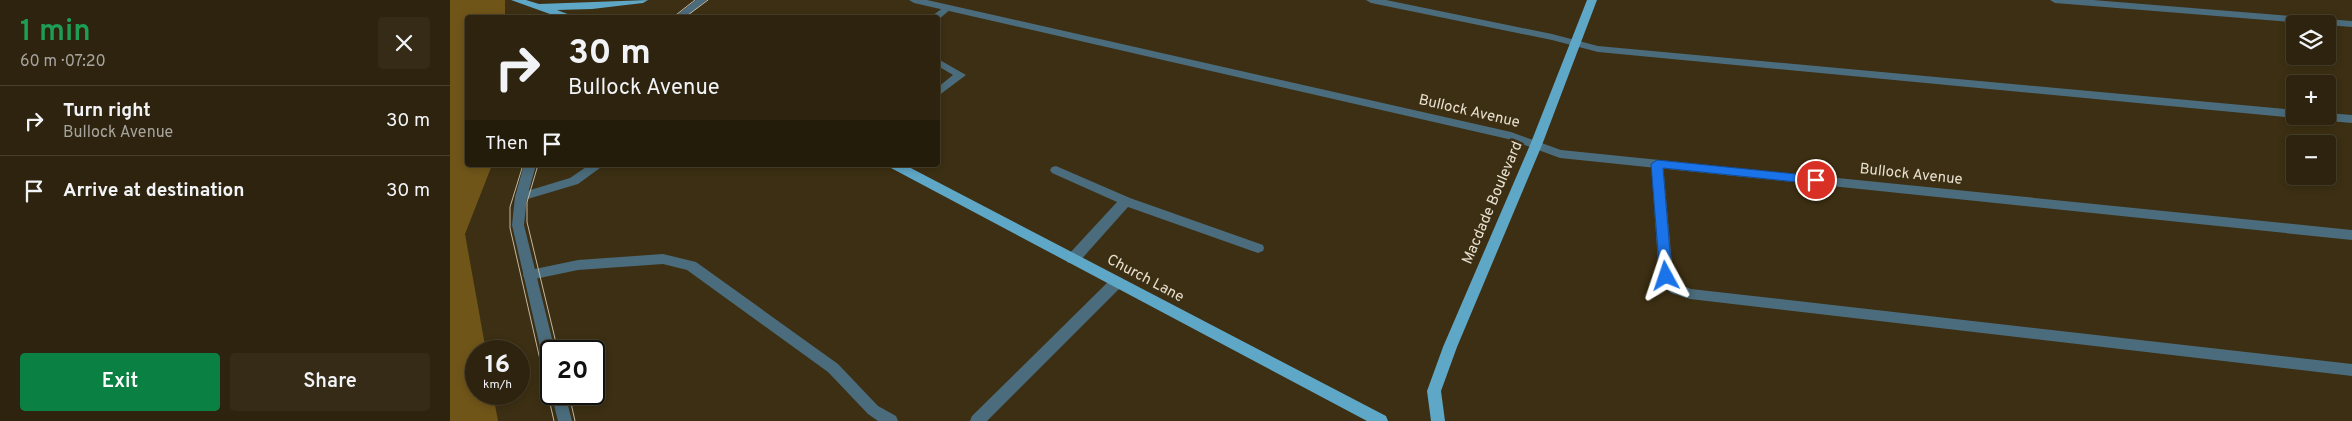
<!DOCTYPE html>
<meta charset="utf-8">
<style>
body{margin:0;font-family:Overpass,sans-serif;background:#352b17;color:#f1f3f6;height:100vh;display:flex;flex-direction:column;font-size:19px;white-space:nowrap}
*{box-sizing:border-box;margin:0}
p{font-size:16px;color:#a7a49e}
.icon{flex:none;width:28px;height:28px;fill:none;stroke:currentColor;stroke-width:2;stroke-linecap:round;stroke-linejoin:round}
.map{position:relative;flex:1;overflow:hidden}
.details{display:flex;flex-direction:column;background:#2d230e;width:450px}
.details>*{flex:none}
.guide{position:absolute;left:15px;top:15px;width:475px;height:152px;border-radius:5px;box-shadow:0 2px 8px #0003,0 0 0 1px #48402e;background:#2d230e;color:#f1f3f6;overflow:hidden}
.buttons{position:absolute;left:1836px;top:15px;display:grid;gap:10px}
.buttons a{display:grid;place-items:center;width:50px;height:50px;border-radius:5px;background:#2d230e;box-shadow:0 2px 8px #0003,0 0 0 1px #48402e;font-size:25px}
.speed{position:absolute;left:15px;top:340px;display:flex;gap:10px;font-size:25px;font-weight:700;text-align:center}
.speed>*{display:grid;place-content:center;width:65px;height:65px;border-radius:50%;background:#2d230e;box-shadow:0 2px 8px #0003,0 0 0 1px #48402e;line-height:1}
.speed small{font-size:12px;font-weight:400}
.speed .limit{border:2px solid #111;border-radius:8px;background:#fff;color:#111}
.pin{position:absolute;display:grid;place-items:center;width:42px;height:42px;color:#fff;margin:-21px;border:2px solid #fff;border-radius:50%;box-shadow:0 1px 5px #0007}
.me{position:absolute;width:55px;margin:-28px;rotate:355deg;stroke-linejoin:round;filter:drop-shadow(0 0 4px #0008)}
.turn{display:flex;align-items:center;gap:18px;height:105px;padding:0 20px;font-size:22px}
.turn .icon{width:65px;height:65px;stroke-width:2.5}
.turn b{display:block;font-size:35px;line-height:42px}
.then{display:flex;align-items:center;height:48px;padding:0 20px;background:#0003;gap:10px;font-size:19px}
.round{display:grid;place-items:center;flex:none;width:52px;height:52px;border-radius:5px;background:#352b17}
.head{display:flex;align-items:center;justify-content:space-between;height:85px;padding:0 20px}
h1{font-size:30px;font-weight:600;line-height:38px;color:#1e9e55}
.primary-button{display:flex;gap:10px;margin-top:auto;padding:10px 20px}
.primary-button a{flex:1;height:58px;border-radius:5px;background:#0b8043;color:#fff;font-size:20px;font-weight:600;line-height:58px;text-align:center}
.primary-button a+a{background:#352b17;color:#f1f3f6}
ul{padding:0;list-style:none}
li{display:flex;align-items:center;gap:15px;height:70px;padding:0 20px;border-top:1px solid #48402e}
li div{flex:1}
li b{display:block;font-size:19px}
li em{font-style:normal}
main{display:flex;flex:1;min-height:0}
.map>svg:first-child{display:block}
</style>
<main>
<section class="details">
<div class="head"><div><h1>1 min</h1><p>60 m · 07:20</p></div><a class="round"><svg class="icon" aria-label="close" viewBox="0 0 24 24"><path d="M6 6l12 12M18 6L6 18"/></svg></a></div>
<ul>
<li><svg class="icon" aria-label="right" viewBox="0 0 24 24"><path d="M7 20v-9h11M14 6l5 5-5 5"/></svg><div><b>Turn right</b><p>Bullock Avenue</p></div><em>30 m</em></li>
<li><svg class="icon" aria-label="arrive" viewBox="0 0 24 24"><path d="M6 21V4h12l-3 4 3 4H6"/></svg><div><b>Arrive at destination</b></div><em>30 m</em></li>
</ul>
<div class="primary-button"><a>Exit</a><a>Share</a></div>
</section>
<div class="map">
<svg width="1902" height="421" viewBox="0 0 1902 421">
<rect width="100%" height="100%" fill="#3c2f13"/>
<!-- green -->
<path fill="#705519" d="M0,0h55v17l-37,1v147h24l-27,69 21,117h-10v43h17l5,27h-48z"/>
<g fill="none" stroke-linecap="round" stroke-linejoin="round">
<!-- service -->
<path fill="#4b6c7c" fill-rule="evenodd" d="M916,0h20l166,34 46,12 697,64v6h4l-4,2 -697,-66 -46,-12 -181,-37z
M497,5l5,3 -14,12v-2h-9z
M488,59l28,16 -28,21v-9l15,-12 -15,-9z
M1878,113l24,2v8l-35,-3 -6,-4h17z
M1207,160l6,4 10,111 8,10 10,4 661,75v12l-662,-77 -19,-6 -12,-17 -8,-112z
M139,165h15l-26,19 -57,17 -6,-4 2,-3 53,-16z
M606,166l74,32 133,47 1,3 -1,3 -5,2 -130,-46 -50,56h-10l-2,-4 2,-4 49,-53 -65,-29 -2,-3 2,-3z
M213,254l33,8 142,102 40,42 18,10 2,5h-20l-10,-7 -40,-42 -141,-102 -24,-6 -85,6 -48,10 -5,-1 -2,-4 2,-4 5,-1 48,-10z
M667,277l5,1 2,4 -2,4 -135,135h-17l2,-5 140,-138z"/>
<!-- minor -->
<path fill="#4b6c7c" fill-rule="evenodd" d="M246,0h11l-22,18h-12z
M459,0h18l584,132 50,18 791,80v10l-792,-82 -52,-19 -594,-136z
M1600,0h43l259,21v6l-297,-24z"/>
<!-- tertiary -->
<path fill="#4b6c7c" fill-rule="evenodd" d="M74,165h12l-9,32 -3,28 31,126h-4v19l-5,-2 -2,-4 -32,-139 3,-28z
M101,393l14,1 7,27h-14z"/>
<!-- primary -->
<path fill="#5fa7c6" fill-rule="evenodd" d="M61,0h15l13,4 109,-4 -5,3 -51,6 -35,1 21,8h-17z
M1137,0h10l-55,145 -85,202 -16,44 4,30h-14l-4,-30 16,-44 87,-202z
M439,165h16l481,251 2,5h-21l-476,-253z"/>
<!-- tram -->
<path stroke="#c1b8a5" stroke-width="1" d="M222,18l23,-18
M234,18l24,-18
M73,165l-13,42v21l44,193
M88,165l-11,37v20l31,129
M119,394l6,27"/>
</g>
<!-- route -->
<path fill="#1a73e8" stroke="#114b97" d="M1207,160l159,16 5,4 -5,4 -153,-16 9,108 -6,5 -6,-5 -9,-112z"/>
<g text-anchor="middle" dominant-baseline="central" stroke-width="5" stroke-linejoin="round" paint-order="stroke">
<!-- street labels -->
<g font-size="15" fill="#e8e0d0" stroke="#3c2f13">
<text transform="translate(1019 112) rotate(13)">Bullock Avenue</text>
<text transform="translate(1461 175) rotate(6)">Bullock Avenue</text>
<text transform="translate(1043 203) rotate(-67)">Macdade Boulevard</text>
<text transform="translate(695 279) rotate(28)">Church Lane</text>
</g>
</g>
</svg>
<div class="buttons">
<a><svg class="icon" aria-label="layers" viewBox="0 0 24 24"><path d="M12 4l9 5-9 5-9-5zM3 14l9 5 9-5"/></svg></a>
<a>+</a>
<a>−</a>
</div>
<div class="speed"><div>16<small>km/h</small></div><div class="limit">20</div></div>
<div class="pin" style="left:1366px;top:180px;background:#d93025"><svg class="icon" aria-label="arrive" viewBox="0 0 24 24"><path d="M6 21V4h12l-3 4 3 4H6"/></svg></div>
<svg class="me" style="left:1216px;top:276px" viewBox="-20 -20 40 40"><path d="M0-17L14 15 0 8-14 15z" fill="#1a73e8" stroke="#fff" stroke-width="4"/></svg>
<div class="guide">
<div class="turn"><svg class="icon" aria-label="right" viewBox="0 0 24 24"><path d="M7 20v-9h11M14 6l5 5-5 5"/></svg><div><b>30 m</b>Bullock Avenue</div></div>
<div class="then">Then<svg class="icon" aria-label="arrive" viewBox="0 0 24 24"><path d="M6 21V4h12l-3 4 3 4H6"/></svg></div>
</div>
</div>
</main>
